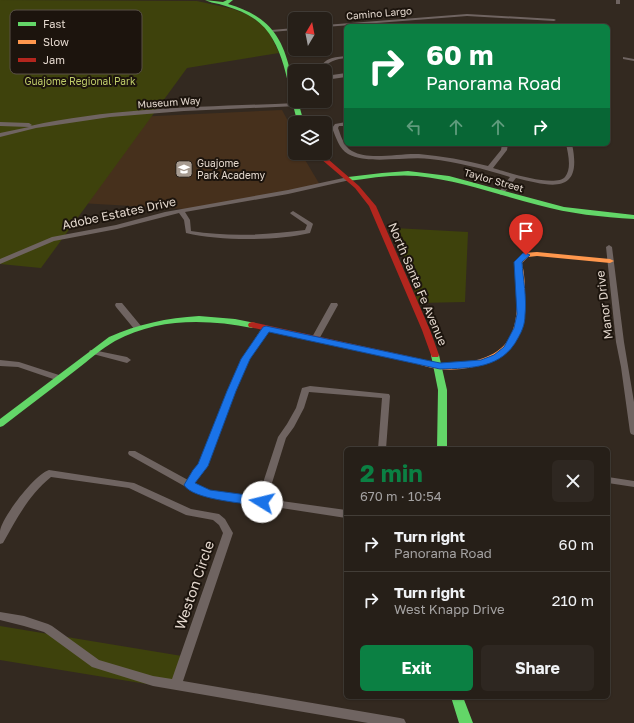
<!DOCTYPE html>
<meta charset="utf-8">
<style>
body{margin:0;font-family:"Golos Text",sans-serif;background:#2e2721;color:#f1f3f6;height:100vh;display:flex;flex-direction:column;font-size:15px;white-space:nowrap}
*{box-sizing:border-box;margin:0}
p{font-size:13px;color:#a4a2a2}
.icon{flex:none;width:22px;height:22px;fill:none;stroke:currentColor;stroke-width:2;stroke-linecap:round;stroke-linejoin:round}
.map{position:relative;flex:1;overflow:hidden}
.details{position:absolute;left:344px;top:447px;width:266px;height:252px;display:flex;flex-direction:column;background:#261f18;border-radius:6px;box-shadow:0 1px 3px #0004,0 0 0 1px #423d37}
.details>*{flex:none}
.hud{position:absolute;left:344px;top:24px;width:266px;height:122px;border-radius:6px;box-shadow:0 1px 3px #0004,0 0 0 1px #423d37;background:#0b8043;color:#fff;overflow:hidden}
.needle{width:26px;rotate:10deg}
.tools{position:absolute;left:288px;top:12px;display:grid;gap:8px}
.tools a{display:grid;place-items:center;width:44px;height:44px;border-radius:6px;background:#261f18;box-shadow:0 1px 3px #0004,0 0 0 1px #423d37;font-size:20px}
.pin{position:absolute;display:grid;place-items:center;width:34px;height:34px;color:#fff;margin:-41px -17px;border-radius:50% 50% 50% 0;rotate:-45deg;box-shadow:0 0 4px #0007}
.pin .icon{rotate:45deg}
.me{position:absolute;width:44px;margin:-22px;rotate:279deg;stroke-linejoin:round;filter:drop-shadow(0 0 3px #0008)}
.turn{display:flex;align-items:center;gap:14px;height:84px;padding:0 16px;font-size:18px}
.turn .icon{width:52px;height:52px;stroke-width:2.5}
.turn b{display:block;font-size:28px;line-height:34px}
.lanes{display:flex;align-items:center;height:38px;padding:0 16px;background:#0003;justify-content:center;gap:20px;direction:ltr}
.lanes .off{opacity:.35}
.round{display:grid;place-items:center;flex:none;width:42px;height:42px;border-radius:6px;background:#2e2721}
.head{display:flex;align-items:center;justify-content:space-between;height:68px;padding:0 16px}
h1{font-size:24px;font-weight:700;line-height:30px;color:#0b8043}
.primary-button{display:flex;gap:8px;margin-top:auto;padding:8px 16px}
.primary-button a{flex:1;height:46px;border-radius:6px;background:#0b8043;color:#fff;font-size:16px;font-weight:700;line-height:46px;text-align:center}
.primary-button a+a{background:#2e2721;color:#f1f3f6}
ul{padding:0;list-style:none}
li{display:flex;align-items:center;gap:12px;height:56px;padding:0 16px;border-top:1px solid #423d37}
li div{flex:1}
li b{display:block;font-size:15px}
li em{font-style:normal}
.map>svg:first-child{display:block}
</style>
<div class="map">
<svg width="634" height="723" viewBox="0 0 634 723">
<rect width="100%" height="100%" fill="#332920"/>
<!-- built -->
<path fill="#46301c" d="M282,110l6,11 7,22v10h6l19,32 -135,24 -106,-6 35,-85z"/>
<!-- green -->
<path fill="#3e420c" d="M0,0l197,1 36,8 15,6 19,13 12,25 -92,15 -146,200 -41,-4z
M394,228l74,4 -3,70 -47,1z
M0,626l182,30 -11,32 -171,-28z"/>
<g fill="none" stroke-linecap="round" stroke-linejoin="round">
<!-- street -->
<path fill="#6f6461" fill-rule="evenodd" d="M616,0h4v4h-4z
M467,14l87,5 2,1 -2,1 -87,-5 -142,11v-2z
M295,28v2l-24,2 -2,-1 2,-1z
M346,56v2c-9,1 -20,3 -22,13h-4c2,-13 15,-14 26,-15z
M623,57l11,2v2l-11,-2z
M346,73v4l-21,3v-4z
M296,103l2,1v2l-114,5 -74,6 -74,11 -36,9v-4l29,-6 -29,-1v-4l29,1 3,2 -2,1c87,-19 178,-19 266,-23z
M346,122v4h-7l-1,2c3,8 6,19 14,23 17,10 47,2 67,3 23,2 46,6 69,12l13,-16 1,-6h6l-1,6 -14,18c13,4 62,20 72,9 7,-8 3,-24 1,-33h6c11,51 -20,43 -56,34l-13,16 -2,1 -3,-2 12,-16c-26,-8 -52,-15 -80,-18 -23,-3 -62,6 -82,-5 -9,-5 -12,-17 -16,-26l3,-4z
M348,177l3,2 -1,1 -62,14 -103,18 5,8 1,11c38,6 76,4 114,-1l2,-5 -16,-11 -1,-1 3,-2 19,12 1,1 -3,9c-35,8 -89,8 -124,0l-2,-13 -5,-7 -62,16 -63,12 -54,23v-5l52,-22 64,-12 49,-13 123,-22z
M609,245l3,2 12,95 10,60v33l-3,-1 -1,-2 -9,-65 -5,-25 -10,-95z
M116,303h6l19,23 1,2 -1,2h-6l-19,-23 -1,-2z
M331,303h6l1,2 -20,36h-6l-1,-2z
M263,326h3l4,2 -20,31 -15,32 -27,75 -13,17 16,8 47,7 20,-61 9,-13 9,-16 6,-20 8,-2 79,8 1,2 -4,53h-8l4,-51 -73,-6 -5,16 -10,19 -8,11 -19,61 79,11v8l-136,-21 -24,-10 -57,-32 -1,-2 1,-2h6l53,29 6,-10 5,-6 28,-73 15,-32z
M90,350h3l34,7 4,3 -4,3 -34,-9 -4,-2z
M0,360l19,2 43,14 1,2 -4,3 -41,-14 -18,-1z
M49,470l85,13 57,26 28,5 6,5 8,14 -50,148 217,37 4,1 2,4h-38l-215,-37 -61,-19 -48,-35 -20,-6 -24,-6v-8l24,4 24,8 4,2 47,34 54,16 19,3 51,-146 -4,-8 -6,-5 -27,-5 -57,-27 -78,-11c-22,18 -34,41 -48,66l-3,1c0,-4 0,-9 0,-13 2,-14 35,-57 49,-61z
M608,477l26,4v6l-26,-4z"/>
<!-- fast -->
<path fill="#63d668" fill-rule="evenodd" d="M205,0l18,2 4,-2h6l-5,4c37,11 53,28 62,66 2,11 5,20 5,31h3l6,22h-6c-12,-37 -12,-88 -50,-108 -9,-5 -19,-8 -29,-11 -5,-1 -10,-2 -14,-4z
M408,171l41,5 115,31 70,8v4c-32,-2 -64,-5 -96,-14 -40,-10 -79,-25 -121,-29 -23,-2 -46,2 -69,5l-3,-2 3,-2 34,-4z
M199,316l36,3 20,4 1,2 -4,3c-46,-9 -94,-10 -137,13 -14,8 -26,19 -39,29 -24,19 -49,37 -73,56l-3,1v-8l109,-82c29,-13 58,-19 90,-21z
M435,352l4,3 8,35v59h-10l1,-59 -7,-35z
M451,697h12l10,26h-14z"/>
<!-- slow -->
<path fill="#ff974d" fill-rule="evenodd" d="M537,252l73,7 4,2 -4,2 -73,-7 -9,1 -6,6c3,12 3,24 3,36 0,14 -1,30 -9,42 -15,24 -52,31 -78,28 -8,-1 -16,-4 -24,-6l-1,-2 4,-3c7,2 14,4 21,5 22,2 57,-2 70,-23 8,-12 9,-28 9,-41 0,-13 0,-25 -3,-37l9,-9z"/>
<!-- jam -->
<path fill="#b3261e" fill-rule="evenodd" d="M314,153h7l38,33 17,20 54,124 9,25 -1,2h-6l-1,-2 -9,-25 -53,-124 -14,-18z
M252,322l165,36 4,3 -4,3 -168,-37 -1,-2 1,-2z"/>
</g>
<!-- route -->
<path fill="#1a73e8" stroke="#114b97" d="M523,253h3l4,2 -8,7c1,17 5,36 3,53 0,9 -3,16 -7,23 -16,31 -47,30 -78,31l-171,-37 -19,27 -14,32 -28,75 -13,17 15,7 52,7 4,2 2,3 -2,2 -4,2c-17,-3 -69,-6 -78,-21l9,-15 5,-6 29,-73 14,-32 22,-32 3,-1 174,37 41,-3 13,-5 10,-8 10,-19 3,-14 -3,-52z"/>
<!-- icons -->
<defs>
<symbol id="school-square" viewBox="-11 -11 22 22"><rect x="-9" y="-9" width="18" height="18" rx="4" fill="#a69b91" stroke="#1c140d"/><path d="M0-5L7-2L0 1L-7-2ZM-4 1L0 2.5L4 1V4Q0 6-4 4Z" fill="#fff"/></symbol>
</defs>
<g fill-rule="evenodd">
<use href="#school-square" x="174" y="159" width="20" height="20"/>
</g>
<g text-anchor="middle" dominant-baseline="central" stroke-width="4" stroke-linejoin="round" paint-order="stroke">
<!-- far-street labels -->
<g font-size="10" fill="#e4d8ce" stroke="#1c140d">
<text transform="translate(379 13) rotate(-5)">Camino Largo</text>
<text transform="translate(169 102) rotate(-4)">Museum Way</text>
<text transform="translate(494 180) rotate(16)">Taylor Street</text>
</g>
<!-- far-park labels -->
<g font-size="10" fill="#becb69" stroke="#1c140d">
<text x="80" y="81">Guajome Regional Park</text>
</g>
<!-- far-poi labels -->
<g font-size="10" fill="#e4d8ce" stroke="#1c140d" text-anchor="start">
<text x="197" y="163">Guajome<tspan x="197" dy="12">Park Academy</tspan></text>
</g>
<!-- street labels -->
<g font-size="12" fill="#e4d8ce" stroke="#1c140d">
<text transform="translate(119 213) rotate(-12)">Adobe Estates Drive</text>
<text transform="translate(418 284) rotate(67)">North Santa Fe Avenue</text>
<text transform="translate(604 305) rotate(-97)">Manor Drive</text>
</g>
<!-- near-street labels -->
<g font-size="14" fill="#e4d8ce" stroke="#1c140d">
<text transform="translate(194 585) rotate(-71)">Weston Circle</text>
</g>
</g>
<!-- legend -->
<rect x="10" y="10" width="132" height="64" rx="6" fill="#1c140d" stroke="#584f47" stroke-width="1"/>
<rect x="18" y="22" width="18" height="4" fill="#63d668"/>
<rect x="18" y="40" width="18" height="4" fill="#ff974d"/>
<rect x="18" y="58" width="18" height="4" fill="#b3261e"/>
<g font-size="11" fill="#e4d8ce">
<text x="43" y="28">Fast</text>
<text x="43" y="46">Slow</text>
<text x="43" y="64">Jam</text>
</g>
</svg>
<div class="tools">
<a><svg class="needle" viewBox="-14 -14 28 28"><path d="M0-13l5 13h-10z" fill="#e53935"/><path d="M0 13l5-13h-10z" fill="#a4a2a2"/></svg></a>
<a><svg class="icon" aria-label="search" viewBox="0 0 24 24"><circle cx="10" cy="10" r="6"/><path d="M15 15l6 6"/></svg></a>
<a><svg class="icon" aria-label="layers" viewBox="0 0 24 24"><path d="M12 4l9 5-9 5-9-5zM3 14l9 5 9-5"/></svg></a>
</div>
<div class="pin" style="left:526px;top:255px;background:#d93025"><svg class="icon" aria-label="arrive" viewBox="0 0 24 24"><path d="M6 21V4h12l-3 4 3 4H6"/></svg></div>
<svg class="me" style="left:262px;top:502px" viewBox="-20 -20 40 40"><circle r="19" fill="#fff"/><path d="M0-13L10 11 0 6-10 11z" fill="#1a73e8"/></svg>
<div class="hud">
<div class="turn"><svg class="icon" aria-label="right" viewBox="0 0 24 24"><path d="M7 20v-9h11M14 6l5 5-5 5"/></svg><div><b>60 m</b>Panorama Road</div></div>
<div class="lanes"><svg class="icon off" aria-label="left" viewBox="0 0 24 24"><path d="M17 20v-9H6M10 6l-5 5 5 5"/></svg><svg class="icon off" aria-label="ahead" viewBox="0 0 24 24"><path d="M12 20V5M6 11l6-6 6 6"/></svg><svg class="icon off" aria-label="ahead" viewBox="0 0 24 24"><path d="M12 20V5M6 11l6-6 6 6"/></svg><svg class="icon" aria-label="right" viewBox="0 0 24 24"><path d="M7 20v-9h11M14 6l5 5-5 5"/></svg></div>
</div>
<section class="details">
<div class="head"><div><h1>2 min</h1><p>670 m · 10:54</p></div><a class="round"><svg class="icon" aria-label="close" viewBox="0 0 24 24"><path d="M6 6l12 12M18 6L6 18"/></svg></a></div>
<ul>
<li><svg class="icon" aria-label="right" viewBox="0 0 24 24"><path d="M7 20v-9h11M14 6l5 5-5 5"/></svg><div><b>Turn right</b><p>Panorama Road</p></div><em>60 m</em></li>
<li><svg class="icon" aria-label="right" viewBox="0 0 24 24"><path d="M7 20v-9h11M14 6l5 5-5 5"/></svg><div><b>Turn right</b><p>West Knapp Drive</p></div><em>210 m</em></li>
</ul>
<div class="primary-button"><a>Exit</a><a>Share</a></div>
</section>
</div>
